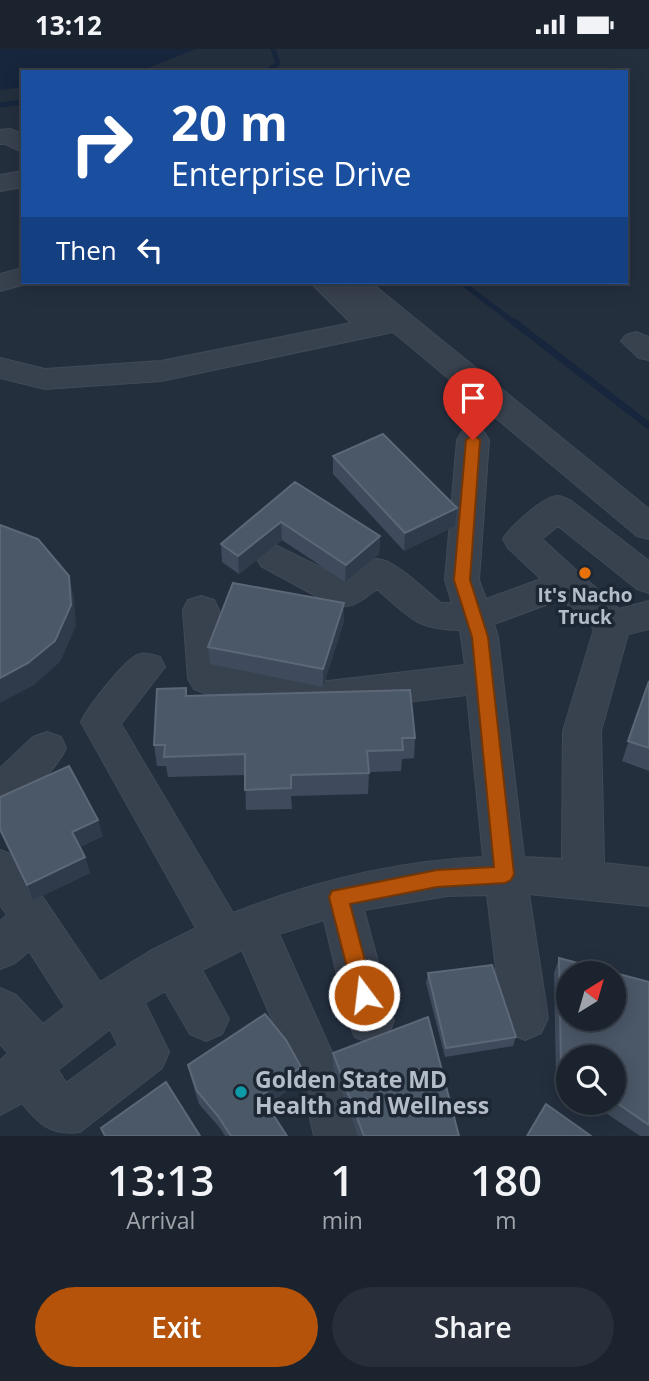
<!DOCTYPE html>
<style>
body{margin:0;font-family:"Open Sans",sans-serif;background:#282f3a;color:#f1f3f6;height:100vh;display:flex;flex-direction:column;font-size:26px;white-space:nowrap}
*{box-sizing:border-box;margin:0}
p{font-size:23px;color:#a0a4aa}
.icon{flex:none;width:38px;height:38px;fill:none;stroke:currentColor;stroke-width:2;stroke-linecap:round;stroke-linejoin:round}
.map{position:relative;height:1087px;overflow:hidden}
.details{display:flex;flex-direction:column;background:#1b232e;flex:1}
.details>*{flex:none}
.hud{position:absolute;left:21px;top:21px;width:607px;height:214px;border-radius:0px;box-shadow:0 4px 18px #0003,0 0 0 2px #39404a;background:#1a4fa0;color:#fff;overflow:hidden}
.needle{width:46px;rotate:37deg}
.controls{position:absolute;left:556px;top:912px;display:grid;gap:14px}
.controls a{display:grid;place-items:center;width:70px;height:70px;border-radius:50%;background:#1b232e;box-shadow:0 4px 18px #0003,0 0 0 2px #39404a;font-size:35px}
.pin{position:absolute;display:grid;place-items:center;width:60px;height:60px;color:#fff;margin:-72px -30px;border-radius:50% 50% 50% 0;rotate:-45deg;box-shadow:0 0 7px #0007}
.pin .icon{rotate:45deg}
.me{position:absolute;width:77px;margin:-38px;rotate:345deg;stroke-linejoin:round;filter:drop-shadow(0 0 5px #0008)}
.turn{display:flex;align-items:center;gap:24px;height:147px;padding:0 35px;font-size:32px}
.turn .icon{width:91px;height:91px;stroke-width:2.5}
.turn b{display:block;font-size:49px;line-height:60px}
.then{display:flex;align-items:center;height:66px;padding:0 35px;background:#0003;gap:14px;font-size:26px}
.eta{display:flex;justify-content:space-evenly;align-items:center;height:119px;text-align:center}
.eta b{font-size:42px;font-weight:600;line-height:49px}
.cta{display:flex;gap:14px;margin-top:auto;padding:14px 35px}
.cta a{flex:1;height:80px;border-radius:42px;background:#b45309;color:#fff;font-size:28px;font-weight:600;line-height:80px;text-align:center}
.cta a+a{background:#282f3a;color:#f1f3f6}
.status{display:flex;justify-content:space-between;align-items:center;height:49px;padding:0 35px;background:#1b232e;direction:ltr}
.status svg{height:19px;fill:currentColor}
.map>svg:first-child{display:block}
</style>
<div class="status"><b>13:12</b><svg viewBox="0 0 49 12"><path d="M0 12V9h3v3zM5 12V6h3v6zM10 12V3h3v9zM15 12V0h3v12zM26 1h20v11H26zM47 4h2v5h-2z"/></svg></div>
<div class="map">
<svg width="649" height="1087" viewBox="0 0 649 1087">
<rect width="100%" height="100%" fill="#242f3e"/>
<!-- water -->
<path fill="#17263c" d="M0,0h196l-58,23h-115v15l-23,3z"/>
<g fill="none" stroke-linecap="round" stroke-linejoin="round">
<!-- stream-far1 -->
<path stroke="#17263c" stroke-width="5" d="M267,23l11,-9 -5,-14
M0,56l23,-3
M461,233l55,42"/>
<!-- stream -->
<path stroke="#17263c" stroke-width="7" d="M514,273l135,104"/>
<defs>
<path id="minor" d="M10,80l13,5v18l-18,-8h-5v-14z
M23,122v16l-23,4v-16z
M23,219v14h10l-33,9v-17z
M310,233h30l6,5 -4,-5h28l279,227v30l-12,-3 -244,-204 -232,49 -116,8 -45,-11v-20l45,11 116,-8 190,-38z
M636,283l13,5v23l-10,-2 -18,-17 5,-6z
M473,380l11,3 5,8 -10,140 7,19 55,-20 -33,-31 -5,-9c7,-12 41,-43 55,-43 4,0 8,3 12,4l79,61v32l-12,-4 -79,-63 -16,13 77,70 30,-8v28l-21,5 -27,97 3,132 45,5v38l-120,-12 19,124 -7,15 -16,7 -16,-7 -7,-15 -15,-123 -40,1 -83,14 30,111 -7,16 -16,6 -16,-6 -7,-16 -24,-101 -45,14 72,161 11,41h-48l-9,-40 -63,-146 -40,20 27,49 -7,15 -16,7 -16,-7 -25,-43 -20,12 24,49 -7,16 -82,64c-29,4 -41,-8 -58,-29l-22,12v-54l8,-8 -8,-9v-56l16,7 27,29 22,-17 -36,-56 -14,12 -15,6v-48l7,-6 -7,-10v-55l15,6 85,126 50,-31 46,-23 -115,-206c7,-15 39,-56 53,-65 8,-6 17,-3 26,0l5,10 -44,57 112,189c81,-32 163,-52 250,-56l-16,-162 -139,16 -121,-17 -13,-5 -6,-10 -5,-69 5,-10 13,-4 13,4 5,10 5,57 104,14 137,-16 -5,-35c-46,-1 -50,-13 -83,-41 -17,12 -25,22 -46,15l-70,-38 -5,-9 5,-9 12,-4 69,34c10,-7 21,-18 34,-19 16,-2 51,33 65,44h11l-7,-23 12,-140 5,-8zM562,550l32,30 -31,102 -1,128 -38,-2 -26,-220 -4,-13zM110,980l8,16 -52,38 -8,-13z
M47,683l14,5 5,11c-10,22 -44,55 -66,63v-43l33,-31z"/>
</defs>
<!-- minor casing -->
<use href="#minor" stroke="#414a57" stroke-width="2"/>
<!-- minor -->
<use href="#minor" fill="#38414e" fill-rule="evenodd"/>
</g>
<!-- wall -->
<path fill="#3f4b5c" d="M333,407l124,52 -2,18 -51,25 -71,-77z
M295,433l85,54 -1,18 -34,28 -63,-42 -43,34 -17,-12 -1,-18z
M344,572l-21,66 -113,-23 -2,-17z
M649,632v90l-27,-10z
M187,647l228,42 -1,20 -12,1 -1,12 -32,1 -1,22 -77,2 1,13 -46,1 -1,-35 -77,2 -2,-11h-9l-3,-21z
M0,748l103,39 -23,11 5,10 5,16 -57,27 -33,-68z
M559,909l90,24v154h-9l-49,-33h23v-46h-45v30l-13,-8 -2,-106z
M428,924l88,64 -3,9 -68,11 -19,-74z
M333,1004l126,83h-101l-25,-70z
M188,1016l113,2v13l-34,26 20,30h-62l-5,-8 -21,-24 -8,-26z"/>
<!-- shaded-wall -->
<path fill="#2f3b4b" d="M457,459l-2,18 -51,25 1,-18z
M281,473l1,18 -43,34 -1,-18z
M380,487l-1,18 -34,28 1,-17z
M69,527l5,22 2,28 -16,36 -26,23 -34,18v-25z
M344,554v18l-21,66v-18z
M98,771l5,16 -26,12 -5,-16z
M85,808l5,16 -57,27 -6,-15z
M301,1018v13l-38,29 -2,-13z"/>
<!-- building -->
<path fill="#4b5868" stroke="#5c6777" stroke-width="2" fill-rule="evenodd" d="M383,385l74,74 -52,25 -72,-77z
M295,433l85,54 -34,29 -65,-43 -43,34 -17,-12z
M0,476l38,14 31,37 2,29 -16,36 -27,22 -28,15z
M233,534l111,20 -21,66 -115,-22z
M649,632v67l-21,-7z
M186,639v8l224,-6 5,48h-13l1,12 -36,1 2,22 -78,2v13l-46,2v-36l-81,3 1,-12h-11l3,-56z
M69,717l29,54 -26,12 13,25 -58,28 -27,-56v-32z
M559,909l90,24v143l-35,-24v-44h-45v14l-8,-6zM569,924h45v46h-45z
M492,916l24,72 -70,11 -18,-75z
M265,965l21,26 15,27 -40,29 26,40h-56l-13,-20 -21,-25 -9,-26z
M428,968l31,119h-95l-31,-83z
M166,1033l34,54h-95l-4,-8z
M546,1055l45,32h-64z"/>
<!-- route -->
<path fill="#b45309" stroke="#753606" stroke-width="2" d="M473,386l7,5 -10,140 18,57 26,237 -3,6 -6,3 -68,4 -87,17 24,91 -3,7 -7,3 -7,-3 -3,-7 -25,-98 3,-6 105,-21 57,-3 -22,-230 -18,-57 12,-140z"/>
<!-- markers -->
<circle fill="#e8710a" stroke="#1d2633" stroke-width="2.5" cx="585" cy="524" r="7"/>
<circle fill="#0f9aa8" stroke="#1d2633" stroke-width="2.5" cx="241" cy="1043" r="7"/>
<g text-anchor="middle" dominant-baseline="central" stroke-width="7" stroke-linejoin="round" paint-order="stroke">
<!-- poi labels -->
<g font-size="19" font-weight="bold" fill="#b4bcc9" stroke="#1d2633">
<text x="585" y="546">It's Nacho<tspan x="585" dy="22">Truck</tspan></text>
</g>
<!-- near-poi labels -->
<g font-size="23" font-weight="bold" fill="#b4bcc9" stroke="#1d2633" text-anchor="start">
<text x="255" y="1030">Golden State MD<tspan x="255" dy="26">Health and Wellness</tspan></text>
</g>
</g>
</svg>
<div class="controls">
<a><svg class="needle" viewBox="-14 -14 28 28"><path d="M0-13l5 13h-10z" fill="#e53935"/><path d="M0 13l5-13h-10z" fill="#a0a4aa"/></svg></a>
<a><svg class="icon" aria-label="search" viewBox="0 0 24 24"><circle cx="10" cy="10" r="6"/><path d="M15 15l6 6"/></svg></a>
</div>
<div class="pin" style="left:473px;top:391px;background:#d93025"><svg class="icon" aria-label="arrive" viewBox="0 0 24 24"><path d="M6 21V4h12l-3 4 3 4H6"/></svg></div>
<svg class="me" style="left:364px;top:946px" viewBox="-20 -20 40 40"><circle r="17" fill="#b45309" stroke="#fff" stroke-width="3"/><path d="M0-11L8 9 0 5-8 9z" fill="#fff"/></svg>
<div class="hud">
<div class="turn"><svg class="icon" aria-label="right" viewBox="0 0 24 24"><path d="M7 20v-9h11M14 6l5 5-5 5"/></svg><div><b>20 m</b>Enterprise Drive</div></div>
<div class="then">Then<svg class="icon" aria-label="left" viewBox="0 0 24 24"><path d="M17 20v-9H6M10 6l-5 5 5 5"/></svg></div>
</div>
</div>
<section class="details">
<div class="eta">
<div><b>13:13</b><p>Arrival</p></div>
<div><b>1</b><p>min</p></div>
<div><b>180</b><p>m</p></div>
</div>
<div class="cta"><a>Exit</a><a>Share</a></div>
</section>
